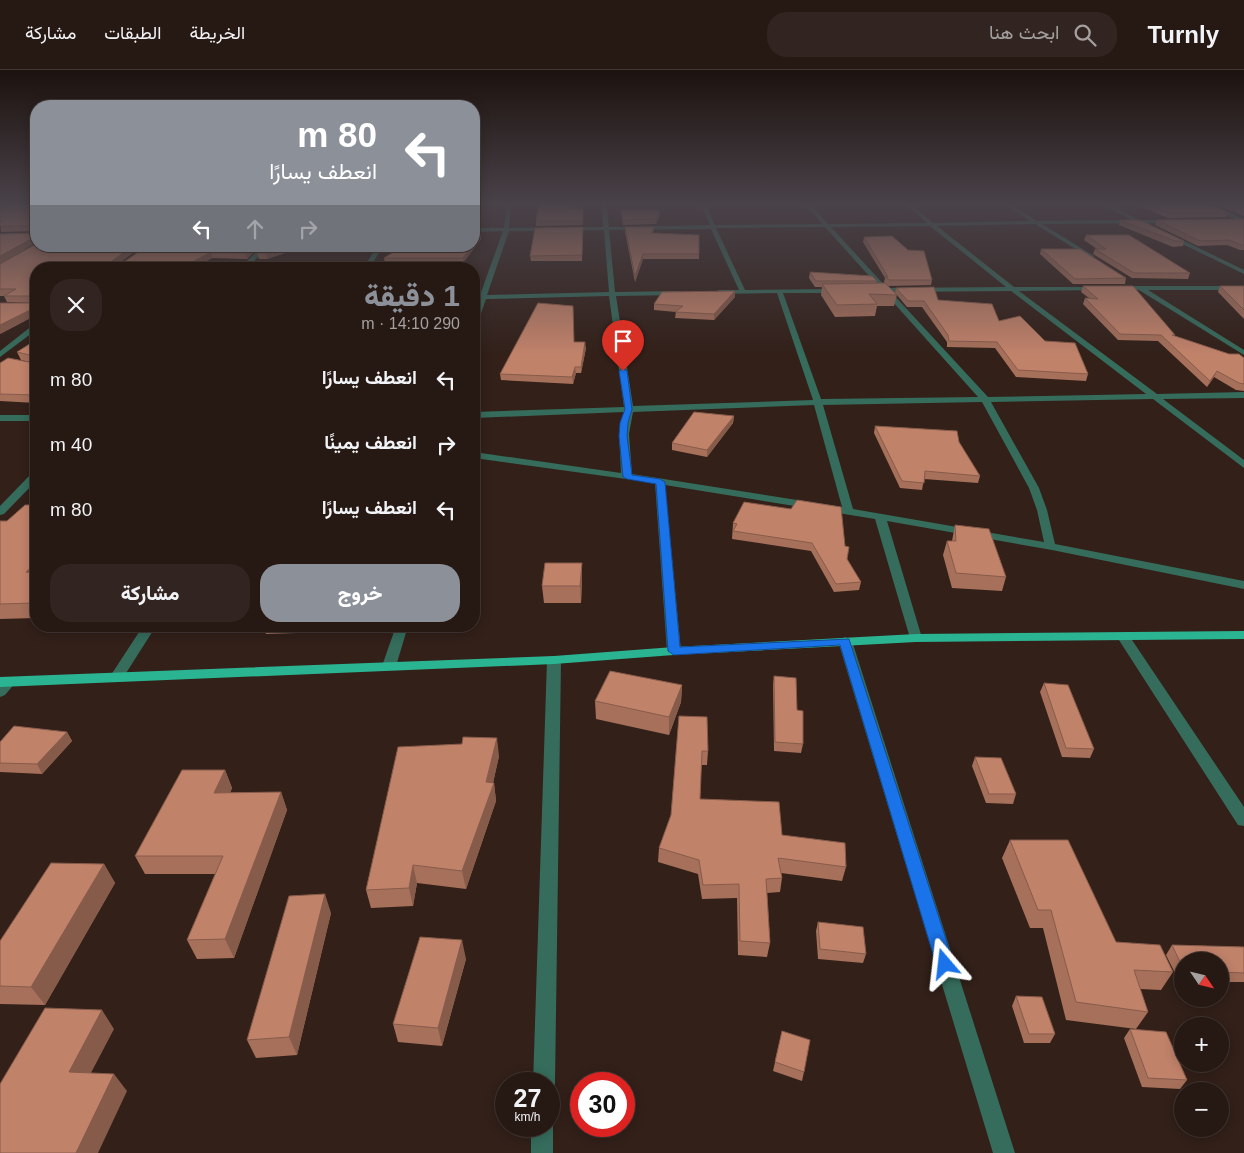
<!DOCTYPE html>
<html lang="ar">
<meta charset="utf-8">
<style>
body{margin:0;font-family:Helvetica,Vazirmatn,sans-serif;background:#322521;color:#f1f3f6;direction:rtl;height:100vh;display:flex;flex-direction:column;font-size:19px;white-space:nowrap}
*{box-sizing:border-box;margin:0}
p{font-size:16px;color:#a4a0a0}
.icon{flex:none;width:28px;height:28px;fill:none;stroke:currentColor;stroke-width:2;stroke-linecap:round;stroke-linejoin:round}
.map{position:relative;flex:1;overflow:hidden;direction:ltr}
.sheet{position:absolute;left:30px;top:192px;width:450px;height:370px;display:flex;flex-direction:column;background:#261813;border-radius:20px;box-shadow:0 2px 12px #0003,0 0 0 1px #423733;direction:rtl}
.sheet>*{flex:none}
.top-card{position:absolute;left:30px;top:30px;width:450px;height:152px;border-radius:20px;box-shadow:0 2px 12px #0003,0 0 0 1px #423733;direction:rtl;background:#8c9099;color:#fff;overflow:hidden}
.needle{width:32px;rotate:125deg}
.fabs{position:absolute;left:1174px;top:882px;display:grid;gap:10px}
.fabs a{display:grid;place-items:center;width:55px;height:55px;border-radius:50%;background:#261813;box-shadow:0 2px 12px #0003,0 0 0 1px #423733;font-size:25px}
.speed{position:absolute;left:495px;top:1002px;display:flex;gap:10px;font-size:25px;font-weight:700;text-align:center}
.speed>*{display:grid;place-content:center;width:65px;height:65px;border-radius:50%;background:#261813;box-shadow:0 2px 12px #0003,0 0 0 1px #423733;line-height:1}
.speed small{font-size:12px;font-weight:400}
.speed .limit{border:8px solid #d22;background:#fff;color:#111}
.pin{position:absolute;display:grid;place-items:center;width:42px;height:42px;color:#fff;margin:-51px -21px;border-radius:50% 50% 50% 0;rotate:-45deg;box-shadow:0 0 5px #0007}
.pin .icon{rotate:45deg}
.me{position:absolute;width:55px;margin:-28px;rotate:343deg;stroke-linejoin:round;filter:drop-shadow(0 0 4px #0008)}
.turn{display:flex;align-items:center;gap:18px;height:105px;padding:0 20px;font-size:22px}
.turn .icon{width:65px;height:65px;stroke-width:2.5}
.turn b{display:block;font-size:35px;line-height:42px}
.lanes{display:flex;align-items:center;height:48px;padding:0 20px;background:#0003;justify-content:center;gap:25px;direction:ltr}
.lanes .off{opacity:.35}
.round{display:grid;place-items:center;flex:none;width:52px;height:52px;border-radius:20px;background:#322521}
.summary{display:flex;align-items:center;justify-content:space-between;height:85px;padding:0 20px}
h1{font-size:30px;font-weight:800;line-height:38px;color:#8c9099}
.cta{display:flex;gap:10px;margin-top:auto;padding:10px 20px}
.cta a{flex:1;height:58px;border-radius:20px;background:#8c9099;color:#fff;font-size:20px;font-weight:800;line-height:58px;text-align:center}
.cta a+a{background:#322521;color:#f1f3f6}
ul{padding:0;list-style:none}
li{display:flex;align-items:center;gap:15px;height:65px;padding:0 20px}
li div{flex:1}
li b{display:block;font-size:19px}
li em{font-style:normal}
header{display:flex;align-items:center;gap:30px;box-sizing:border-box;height:70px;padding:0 25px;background:#261813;border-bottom:1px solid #423733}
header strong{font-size:24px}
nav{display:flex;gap:28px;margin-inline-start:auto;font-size:18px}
.search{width:350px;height:45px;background:#322521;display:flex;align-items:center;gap:12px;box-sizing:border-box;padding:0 18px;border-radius:20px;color:#a4a0a0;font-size:19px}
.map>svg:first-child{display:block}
</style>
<header>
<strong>Turnly</strong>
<div class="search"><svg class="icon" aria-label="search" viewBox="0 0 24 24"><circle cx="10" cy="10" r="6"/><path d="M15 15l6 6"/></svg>ابحث هنا</div>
<nav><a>الخريطة</a><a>الطبقات</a><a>مشاركة</a></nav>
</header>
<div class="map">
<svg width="1244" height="1083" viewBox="0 0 1244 1083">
<rect width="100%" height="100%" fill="#322019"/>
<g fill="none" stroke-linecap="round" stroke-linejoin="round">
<!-- minor -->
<path fill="#356c5c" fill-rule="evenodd" d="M507,133h4l-2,25 94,-1 -1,-24h4l3,24 101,-2 -10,-22h5l10,22 107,-1 -18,-21h5l19,21 99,-1 -23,-20h5l24,20 97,-2 -28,-18h6l29,18 95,-1 -32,-17h6l33,17h35l-2,3 -130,1 52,32 -2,3 -57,-35 -98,2 77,61h87v2l-2,1 -80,1 138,103 87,-2v6l-81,1 81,61v8l-91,-69 -162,3 48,86 8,22 8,34 189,37v8l-192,-39 -165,-29 35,117 -6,4 -6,-4 -35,-119 -210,-34 16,166 -2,3h-10l-2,-3 -12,-168 -181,-25v-6l147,21 -2,-39 5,-22 -150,6v-6l150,-5 -15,-111 -123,3 -8,23 -4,2v-11l5,-14h-5v-4h6l23,-64 -29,1v-4h30zM930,156l76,61 -119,1 -56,-61zM825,157l55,61 -6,1v2l10,1 94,105 -157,2 -38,-106h53l3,-2 -3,-2 -91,1 -29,-62zM711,159l28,61h-20l-3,2 3,2 58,-1 36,107 -180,6 -17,-110 63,-1 3,-2 -3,-2 -64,1 -6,-62zM604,160l5,62 -122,3 22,-64zM1011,221l135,103 -158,3 -97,-105zM982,332l47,86 8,22 7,32 -191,-33 -30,-104zM814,335l28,102 -210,-33 -3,-40 4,-22z
M1200,133h7l37,16v4z
M1168,165h4l72,35v4l-76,-37z
M262,176h7l-23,23h-7z
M377,176h6l-14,23h-6z
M1119,216h125v4h-96l96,60v5l-105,-65 -22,-1v-2z
M33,255h3v5l-36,27v-6z
M0,345h36v6h-36z
M36,402v9l-32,33 -4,1v-9l32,-33z
M143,556h13l-35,55h-10l-2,-3z
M396,556h12l-12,40 -2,3h-10l-2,-3z
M1123,563l5,1 116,173v19l-6,-1 -121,-188z
M845,567l7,4 163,512h-22l-155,-512z
M554,586l5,1 2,3 -6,424 -3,8 -3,1v-9h-16l14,-424 2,-3z
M9,607l5,2 2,3 -11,13 -5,2v-14l4,-4z
M549,1048l4,8v27h-22v-27h18z"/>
<!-- major -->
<path fill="#2bb492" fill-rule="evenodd" d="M1244,561v8l-328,3 -242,13 -120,9 -554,23v-10l554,-21 120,-9 242,-13z"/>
</g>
<!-- wall -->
<path fill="#a6705b" d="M0,133h36v41l-1,-1 -35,21 36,-33 -35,1z
M539,133h42l-6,6h8v16l-47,1v-5z
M1133,133h74l21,10 -2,4 -58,1z
M1212,133h32v13z
M621,140h39v5l-4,9 -33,1 -2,-11z
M1244,149v31h-4l-13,-5 -29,1 -43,-21 2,-5z
M1120,150l64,21 -1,5 -10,1 -54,-22z
M583,157l-1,34h-51l-1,-5z
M625,157h29l-1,6 46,2v24h-56l-8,23 -10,-50z
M481,164v5l-18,24h-78l-1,-5z
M1086,165l104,38 -2,6 -56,-1 -39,-24 2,-5h2l-13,-9z
M864,167l68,43 -1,5 -43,1 7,7 1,-5 42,12 61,21 46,20 43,33 -2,7 -70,-4 -21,-29 -48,-1v-5l-25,-35h-15l-10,-12 -3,11h-17l-2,10 -40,1 -14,-22 1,-8h-7l-6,-9 1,-6 67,9 -1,2h9l-1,-1 1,-4 -22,-36z
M147,176h113l-13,13 -35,-1 -20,11h-156v46l-36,19 34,-31 -27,-1 -3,-6h-4v-32h121z
M306,176l-39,13h-8l-2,-6z
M1041,179l85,29 -1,6h-52l-33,-30z
M1083,216l91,50 55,18 15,4v33l-8,-1 -22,-13 -7,10 -49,-46 -40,-1 -35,-36 2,-6h4l-8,-6z
M1220,216h24v33l-26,-27z
M735,221v6l-21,23 -39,-2 1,-6 -22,-2v-6z
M36,270v63l-36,-2v-38h34l-13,-3 -4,-8z
M586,278l-5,25h-5l-3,11 -72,-4 -1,-6z
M734,346l-1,7 -26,34 -35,-7v-7z
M875,356l84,16 21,34 -2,7 -54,-4 -2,11 -22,-2 -26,-55z
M36,435v113l-36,1v-98h7z
M733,453l112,23 2,13 14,23 -2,8 -25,2 -23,-41 -79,-12z
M955,455l51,52 -4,14 -50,-3 -9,-33 4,-14h5z
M582,510l-1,23h-37l-2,-17z
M248,556h111l-2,5 -91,3 -2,-8z
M774,606l23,34 6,34 -2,9 -27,-2 -1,-66z
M1044,613l50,66 -4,9 -28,-1 -22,-65z
M682,615l-1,17 -12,33 -73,-16 -1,-18z
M679,646l29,35 -1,14h-6l-1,34 82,36 64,32 -4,14 -61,-8 1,5 -2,14 -13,1 3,50 -3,14 -29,-2 -1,-57 -35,1 -4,-25 -40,-12 1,-14 12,-33z
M67,662l5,9 -30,33 -42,-2v-30z
M499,686l-6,27h1l2,18 -30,88 -49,-6 -4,23 -42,2 -5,-18z
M975,687l41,37 -3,10 -27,-1 -14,-37z
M225,700l7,18 -2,5 51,-1 6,18 -53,148 -37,1 -10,-19 28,-66h-70l-10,-18z
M1010,770l106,102 57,30 -12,18 -21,-1 8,23 -12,17 -70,-9 -23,-92h-13l-28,-70z
M104,794l11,19 -70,122 -45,-1v-63z
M331,843l-34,142 -41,3 -9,-18z
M818,852l48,32 -3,9 -45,-4 -2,-28z
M1172,875l72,2v35h-24v-21h-38v20h-3l-13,-26z
M466,889l-24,87 -44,-4 -5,-18z
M1016,926l39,38 -5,9h-26l-12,-37z
M1130,959l57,51 -7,9 -38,-2 -18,-49z
M782,961l22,41 -2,9 -29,-10z"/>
<!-- shaded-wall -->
<path fill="#875b4a" d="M577,133h4l-10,11v-5z
M660,140v5l-4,9v-5z
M481,164v5l-18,24v-5l9,-12h2v-3z
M33,168l2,5 -35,21v-8z
M133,176h10l-29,21 -2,-3v-3z
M252,176h8l-13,13 -2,-6z
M287,176h19l-39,13 -1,-6z
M211,182l1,6 -20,11h-13z
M643,184v5l-8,23v-6z
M735,221v6l-21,23v-6z
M36,237v8l-36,19v-9z
M585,272l1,6 -5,25v-6z
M575,297l1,6 -3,11 -1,-7z
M1217,301l-3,6 -7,10 3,-6z
M734,346l-1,7 -26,34v-7z
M36,493v21l-10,-12z
M582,493v17l-1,23 -1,-17z
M682,615l-1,17 -12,33v-18z
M67,662l5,9 -30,33 -5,-10z
M497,668l2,18 -8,36 3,-9 2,18 -30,88 -4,-18 24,-89z
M225,700l7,18 -11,24 -7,-19z
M281,722l6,18 -53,148 -9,-19z
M104,794l11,19 -70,122 -14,-18z
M413,795l4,18 -4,23 -4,-18z
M325,824l6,19 -34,142 -8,-18z
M462,870l4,19 -24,87 -4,-18z
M102,940l12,19 -32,61 -13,-18z
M114,1004l13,17 -29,62h-22z"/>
<!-- building -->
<path fill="#c1826a" stroke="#875b4a" d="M0,133h36v35h-3l-33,18v-22l34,-1 2,-2 -2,-5h-34v-4l2,-1h-2z
M539,133h38l-6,6h12v12h-47z
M1146,133h61l21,10h-59z
M1225,133h19v8z
M621,140h39l-4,9 -33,1z
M1244,149v26h-2l-13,-5 -29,1 -43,-21z
M1120,150h20l44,21h-9z
M583,157l-1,28 -52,1 5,-28z
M625,157h29l-3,6 48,2v19h-56l-8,22z
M474,164h7l-7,9z
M1086,165h43l61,38h-56l-39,-24h11z
M892,166l16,14 16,1 8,29h-43l-4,-4 3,1 -24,-40z
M36,174v2h97l-21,15v3h9l26,-18h105l-7,7 -34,-1 -32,17h-143v38l-36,18v-22h33l2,-2v-5h-31l12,-7h-16v-25z
M264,176h23l-21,7h-9z
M403,176h69l-9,12h-79z
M1041,179h39l46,29 -51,1z
M810,202l62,4 5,5h-61z
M885,213l12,12 -28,-1 8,10 -40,1 -15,-21z
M1083,216h50l42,49h-3l57,19h10l5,4v26l-5,-1 -22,-12 -7,10 -49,-46 -41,-1 -35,-36 13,1z
M1220,216h24v24z
M934,217l4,13 54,4 7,17 21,-5 25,25 30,2 13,31 -70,-4 -21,-28 -48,-1 -1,-6 -24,-34h-16l-12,-13z
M735,221l-21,23 -39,-2 8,-6 -29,-2 8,-12z
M538,233l35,3 1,36h11l-4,25h-6l-3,10 -72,-3z
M36,270v55l-36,-1v-31l8,-5 26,5v-7l-17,-4z
M694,342l40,4 -27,34 -35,-7z
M875,356l82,5 2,11 21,34 -55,-5 -1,12 -22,-2z
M797,430l44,7 4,39 4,1 -2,12 14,23 -25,2 -24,-41 -79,-12 4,-7 -4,-1 11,-21 47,7z
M25,435h11v58l-10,9 10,1v30l-36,1v-83h7z
M955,455l34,4 17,48 -50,-4 -9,-32h9z
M545,493h37l-2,23h-38z
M610,601l72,14 -13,32 -74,-16z
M774,606l22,2 1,32 6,1v33l-28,-2z
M1044,613l24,2 26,64 -28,-1z
M679,646l28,1 1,34h-6l-2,48 79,3 3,33 63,8 1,24 -68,-9 4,20 -16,1 4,64 -30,-2 -1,-57 -36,1 -4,-25 -40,-12 12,-33z
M14,656l53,6 -30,32 -37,-1v-21z
M463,667l34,1 -11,44 8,1 -32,88 -49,-6 -4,23 -43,2 32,-143 64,-3z
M975,687l26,1 15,36h-27z
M182,700h43l-11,23 67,-1 -56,147 -38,1 36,-84h-88z
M1010,770h58l48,102 44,3 13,27 -39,-2 14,42 -72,-10 -25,-92h-13z
M51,793l53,1 -73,123 -31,-1v-45z
M325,824l-36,143 -42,3 42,-144z
M818,852l45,5 3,27 -46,-5z
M420,867l42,3 -24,88 -45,-4z
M1172,875l72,2v26l-24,-1v-11h-38v5z
M1016,926l26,1 13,37h-26z
M45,938l57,2 -33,62 45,2 -38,79h-76v-69z
M1130,959l36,3 21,48 -39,-2z
M782,961l28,9 -6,32 -29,-10z"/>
<!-- sky -->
<linearGradient id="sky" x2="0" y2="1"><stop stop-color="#1c120e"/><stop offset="0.47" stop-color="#494249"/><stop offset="1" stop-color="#494249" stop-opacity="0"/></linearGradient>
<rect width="1244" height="285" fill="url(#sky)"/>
<!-- route -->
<path fill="#1a73e8" stroke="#114b97" d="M623,298l4,3 5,38 -4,14 -1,13 5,39 28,4 5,3 15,165 169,-8 105,325 -3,5 -6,2 -6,-2 -3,-5 -96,-319 -166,10 -6,-4 -12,-167 -29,-5 -4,-2 -4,-41 1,-13 5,-14 -6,-38z"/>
</svg>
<div class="fabs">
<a><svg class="needle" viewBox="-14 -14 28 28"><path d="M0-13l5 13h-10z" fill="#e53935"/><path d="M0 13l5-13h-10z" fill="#a4a0a0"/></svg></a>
<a>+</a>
<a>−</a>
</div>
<div class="speed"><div>27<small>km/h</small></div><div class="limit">30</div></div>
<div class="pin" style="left:623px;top:301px;background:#d93025"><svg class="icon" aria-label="arrive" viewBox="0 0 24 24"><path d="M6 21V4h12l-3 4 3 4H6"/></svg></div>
<svg class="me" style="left:945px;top:894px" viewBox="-20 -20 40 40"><path d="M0-17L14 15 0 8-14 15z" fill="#1a73e8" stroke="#fff" stroke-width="4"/></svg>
<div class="top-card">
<div class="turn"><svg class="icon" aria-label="left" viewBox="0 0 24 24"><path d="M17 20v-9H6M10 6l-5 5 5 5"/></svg><div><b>80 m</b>انعطف يسارًا</div></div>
<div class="lanes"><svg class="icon" aria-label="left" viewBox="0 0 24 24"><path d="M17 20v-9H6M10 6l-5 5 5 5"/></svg><svg class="icon off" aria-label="ahead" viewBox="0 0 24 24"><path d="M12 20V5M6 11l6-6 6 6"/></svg><svg class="icon off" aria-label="right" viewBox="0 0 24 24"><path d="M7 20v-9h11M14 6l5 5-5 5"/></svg></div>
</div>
<section class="sheet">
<div class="summary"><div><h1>1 دقيقة</h1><p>290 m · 14:10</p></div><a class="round"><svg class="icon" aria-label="close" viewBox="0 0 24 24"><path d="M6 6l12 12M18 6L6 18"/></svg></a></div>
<ul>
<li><svg class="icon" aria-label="left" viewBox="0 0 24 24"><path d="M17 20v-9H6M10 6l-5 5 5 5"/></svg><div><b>انعطف يسارًا</b></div><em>80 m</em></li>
<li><svg class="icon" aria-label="right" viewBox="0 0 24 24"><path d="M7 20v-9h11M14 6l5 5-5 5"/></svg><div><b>انعطف يمينًا</b></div><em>40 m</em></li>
<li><svg class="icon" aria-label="left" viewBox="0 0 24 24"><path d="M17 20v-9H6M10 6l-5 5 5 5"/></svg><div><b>انعطف يسارًا</b></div><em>80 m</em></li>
</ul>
<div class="cta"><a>خروج</a><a>مشاركة</a></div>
</section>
</div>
